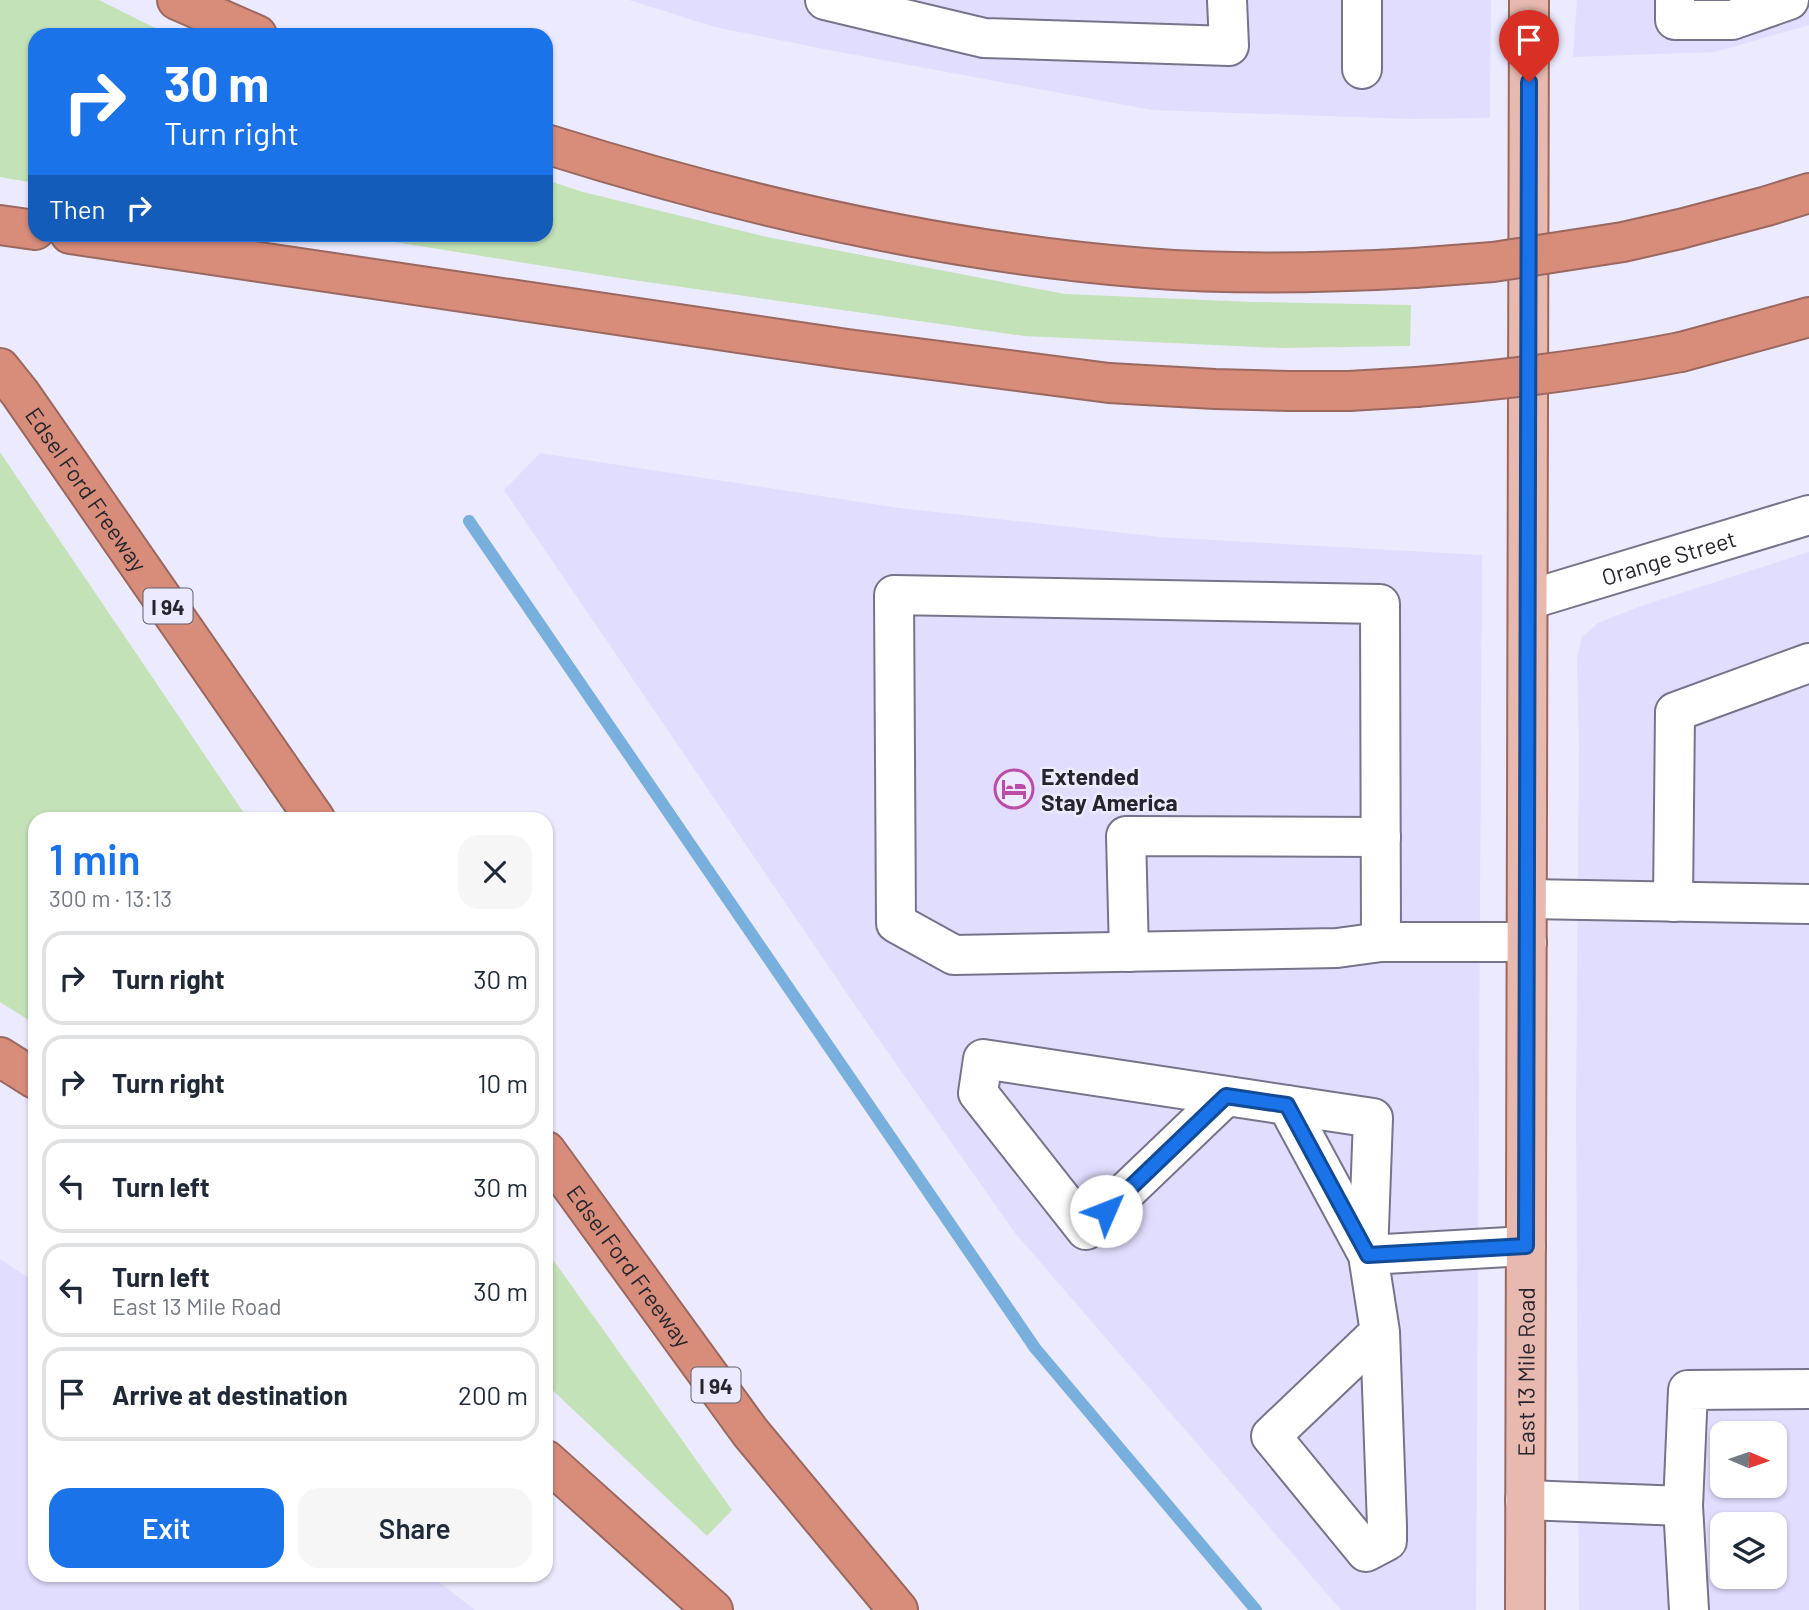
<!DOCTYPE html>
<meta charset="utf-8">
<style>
body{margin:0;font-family:Barlow,sans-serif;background:#f6f6f7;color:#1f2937;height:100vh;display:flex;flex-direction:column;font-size:26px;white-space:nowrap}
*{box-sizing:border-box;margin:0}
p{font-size:23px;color:#747a83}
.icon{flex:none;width:38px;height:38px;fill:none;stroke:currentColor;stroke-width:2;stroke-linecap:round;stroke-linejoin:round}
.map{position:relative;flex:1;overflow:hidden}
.sheet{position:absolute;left:28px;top:812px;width:525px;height:770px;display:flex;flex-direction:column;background:#fff;border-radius:21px;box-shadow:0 2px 5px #0004}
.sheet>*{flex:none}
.banner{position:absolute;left:28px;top:28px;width:525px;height:214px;border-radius:21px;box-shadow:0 2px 5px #0004;background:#1a73e8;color:#fff;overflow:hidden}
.needle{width:46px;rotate:92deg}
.controls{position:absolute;left:1710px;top:1421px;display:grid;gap:14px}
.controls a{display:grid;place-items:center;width:77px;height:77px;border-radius:14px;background:#fff;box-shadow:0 2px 5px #0004;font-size:35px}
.pin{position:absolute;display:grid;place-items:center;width:60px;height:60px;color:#fff;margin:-72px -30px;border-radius:50% 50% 50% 0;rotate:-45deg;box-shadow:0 0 7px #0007}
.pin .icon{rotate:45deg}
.me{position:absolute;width:77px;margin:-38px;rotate:46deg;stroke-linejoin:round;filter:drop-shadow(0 0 5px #0008)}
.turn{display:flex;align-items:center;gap:24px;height:147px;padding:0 21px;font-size:32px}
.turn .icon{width:91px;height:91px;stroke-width:2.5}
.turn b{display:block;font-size:49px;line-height:60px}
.then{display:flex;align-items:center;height:66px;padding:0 21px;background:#0003;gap:14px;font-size:26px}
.round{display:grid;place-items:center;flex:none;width:74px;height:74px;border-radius:21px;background:#f6f6f7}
.head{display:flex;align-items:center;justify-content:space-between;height:119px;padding:0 21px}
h1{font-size:42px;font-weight:600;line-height:52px;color:#1a73e8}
.action{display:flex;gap:14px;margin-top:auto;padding:14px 21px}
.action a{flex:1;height:80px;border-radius:21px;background:#1a73e8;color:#fff;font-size:28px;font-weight:600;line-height:80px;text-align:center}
.action a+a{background:#f6f6f7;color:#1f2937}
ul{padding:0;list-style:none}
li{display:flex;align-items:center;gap:21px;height:94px;margin:0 14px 10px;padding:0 7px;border:4px solid #e0e1e3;border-radius:21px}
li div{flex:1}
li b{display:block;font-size:26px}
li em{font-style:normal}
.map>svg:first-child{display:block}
</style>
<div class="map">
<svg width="1809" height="1610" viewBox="0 0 1809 1610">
<rect width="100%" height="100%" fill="#eceafe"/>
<!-- built -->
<path fill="#e1ddfe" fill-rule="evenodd" d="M629,0h862l-1,118 -79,1 -259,-9 -318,-59 -119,-24z
M1577,0h232v25l-94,27 -142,5z
M540,453l359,55 261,29 322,18 -6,1055h-135l-326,-377 -154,-219 -357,-524z
M1809,552v1058h-230l-3,-498 3,-364 -2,-90 5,-21 16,-14 43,-17zM1722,1433h52v53h-52zM1722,1524h52v53h-52z
M0,1259l35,23v293h395l45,35h-475z"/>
<!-- green -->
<path fill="#c3e2b7" d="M0,0h99l70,35h-134v148l-35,-6z
M546,180l37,12 184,45 298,57 188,8 158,3 -1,41 -130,2 -256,-12 -405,-58 -268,-43 195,-1z
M0,452l248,367h-213v205l-35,-22z
M546,1250l186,260 -25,26 -161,-152z"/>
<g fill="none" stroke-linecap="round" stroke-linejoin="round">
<!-- stream -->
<path stroke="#78afdc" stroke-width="12" d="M469,521l566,827 221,262"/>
<defs>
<g id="minor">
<path d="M825,0l159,38 245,8 -2,-46"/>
<path d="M1362,0v69"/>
<path d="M1675,0v20h57l57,-20"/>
<path id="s1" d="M1528,600l281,-85"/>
<path d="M1528,899l281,5"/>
<path d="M1673,902l2,-190 134,-49"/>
<path d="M1381,942l-1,-338 -486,-9 2,328 58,32 383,-7 44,-6h146"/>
<path d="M1129,952l-3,-116 255,1"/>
<path d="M1226,1096l-140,134 -108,-137 5,-34 390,59 -5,137 158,-9"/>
<path d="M1287,1105l81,150 12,77 7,194v15l-21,11 -95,-116 109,-104"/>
<path d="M1525,1500l158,6"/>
<path d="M1689,1610l-6,-104 5,-116 121,-1"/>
</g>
<g id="major">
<path id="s2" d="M1525,1610l4,-1610"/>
</g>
<g id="highway">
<path d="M177,0l80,35"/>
<path d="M546,144c194,61 396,108 599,124 88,7 181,5 269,0"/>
<path d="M0,225l35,5"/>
<path d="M1680,229l87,-23 42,-13"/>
<path d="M70,234l777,115 262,34 106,6 75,2h59l67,-4"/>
<path d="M1681,352l128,-35"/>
<path id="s3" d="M0,368l20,25 295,426"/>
<path d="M0,1057l35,22"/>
<path id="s4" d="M546,1151l204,281 148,178"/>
<path d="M546,1460l167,150"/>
</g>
</defs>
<!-- minor casing -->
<use href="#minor" stroke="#76748a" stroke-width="42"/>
<!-- major casing -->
<use href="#major" stroke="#9a685f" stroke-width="42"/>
<!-- highway casing -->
<use href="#highway" stroke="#9a685f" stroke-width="42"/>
<!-- minor -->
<use href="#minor" stroke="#fff" stroke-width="38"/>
<!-- major -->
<use href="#major" stroke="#e8baaf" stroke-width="38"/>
<!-- highway -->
<use href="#highway" stroke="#d88c7a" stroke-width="38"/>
<defs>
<path id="highway-bridge" d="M1414,268l79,-6 130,-20 57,-13
M1416,387c89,-7 177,-18 265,-35"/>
</defs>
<!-- highway-bridge casing -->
<use href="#highway-bridge" stroke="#9a685f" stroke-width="42" stroke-linecap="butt"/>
<!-- highway-bridge -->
<use href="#highway-bridge" stroke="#d88c7a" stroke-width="38"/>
</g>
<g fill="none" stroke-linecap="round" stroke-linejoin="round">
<defs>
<path id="route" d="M1106,1211l120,-115 61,9 81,150 158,-9 3,-1164"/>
</defs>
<!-- route casing -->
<use href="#route" stroke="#114b97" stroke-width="18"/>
<!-- route -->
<use href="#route" stroke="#1a73e8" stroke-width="12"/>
</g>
<!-- icons -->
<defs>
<symbol id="hotel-ring" viewBox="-11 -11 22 22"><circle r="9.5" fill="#eceafe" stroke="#bd4ca9" stroke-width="1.5"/><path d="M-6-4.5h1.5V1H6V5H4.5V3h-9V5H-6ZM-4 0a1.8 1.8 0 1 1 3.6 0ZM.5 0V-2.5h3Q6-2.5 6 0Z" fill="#bd4ca9"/></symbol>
</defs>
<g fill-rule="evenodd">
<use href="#hotel-ring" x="992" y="767" width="44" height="44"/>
</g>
<g text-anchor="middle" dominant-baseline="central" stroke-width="5" stroke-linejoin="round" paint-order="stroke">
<!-- shield labels -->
<g fill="#eceafe" stroke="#61606c" stroke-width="2">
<rect x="143.5" y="588.5" width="49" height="35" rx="5"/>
<rect x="691.5" y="1367.5" width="49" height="35" rx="5"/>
</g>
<g font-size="21" font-weight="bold" fill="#26252e">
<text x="168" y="606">I 94</text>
<text x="716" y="1385">I 94</text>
</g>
<!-- street labels -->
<g font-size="23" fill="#26252e" stroke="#eceafe">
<text stroke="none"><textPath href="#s3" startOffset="149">Edsel Ford Freeway</textPath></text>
<text stroke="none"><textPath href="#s1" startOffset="147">Orange Street</textPath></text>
<text stroke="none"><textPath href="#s4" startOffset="142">Edsel Ford Freeway</textPath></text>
<text stroke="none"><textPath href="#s2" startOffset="238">East 13 Mile Road</textPath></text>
</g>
<!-- poi labels -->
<g font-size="23" font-weight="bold" fill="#26252e" stroke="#eceafe" text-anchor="start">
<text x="1041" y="776">Extended<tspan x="1041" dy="26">Stay America</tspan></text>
</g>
</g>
</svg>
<div class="controls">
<a><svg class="needle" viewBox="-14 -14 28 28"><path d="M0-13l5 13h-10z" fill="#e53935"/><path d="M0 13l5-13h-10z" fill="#747a83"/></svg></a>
<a><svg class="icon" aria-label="layers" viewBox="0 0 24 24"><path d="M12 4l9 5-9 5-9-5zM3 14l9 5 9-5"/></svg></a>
</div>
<div class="pin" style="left:1529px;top:82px;background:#d93025"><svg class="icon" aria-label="arrive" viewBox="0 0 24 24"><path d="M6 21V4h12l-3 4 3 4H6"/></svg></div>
<svg class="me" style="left:1106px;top:1211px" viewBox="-20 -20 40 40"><circle r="19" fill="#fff"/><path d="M0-13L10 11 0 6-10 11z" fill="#1a73e8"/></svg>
<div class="banner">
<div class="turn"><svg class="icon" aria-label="right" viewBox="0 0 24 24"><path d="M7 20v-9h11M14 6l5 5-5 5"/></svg><div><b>30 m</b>Turn right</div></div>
<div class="then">Then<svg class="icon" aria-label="right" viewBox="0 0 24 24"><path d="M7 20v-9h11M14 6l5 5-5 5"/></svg></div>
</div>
<section class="sheet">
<div class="head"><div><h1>1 min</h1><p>300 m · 13:13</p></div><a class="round"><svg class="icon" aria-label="close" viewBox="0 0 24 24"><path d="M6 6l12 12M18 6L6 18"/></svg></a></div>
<ul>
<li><svg class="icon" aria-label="right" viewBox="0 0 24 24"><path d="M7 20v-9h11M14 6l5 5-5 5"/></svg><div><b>Turn right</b></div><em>30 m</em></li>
<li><svg class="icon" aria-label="right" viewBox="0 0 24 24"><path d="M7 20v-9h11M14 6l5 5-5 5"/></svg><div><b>Turn right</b></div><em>10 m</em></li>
<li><svg class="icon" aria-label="left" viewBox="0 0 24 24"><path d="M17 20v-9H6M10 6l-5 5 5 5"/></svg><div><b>Turn left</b></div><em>30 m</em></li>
<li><svg class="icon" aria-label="left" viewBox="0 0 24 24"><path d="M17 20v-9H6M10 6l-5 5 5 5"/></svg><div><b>Turn left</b><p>East 13 Mile Road</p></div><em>30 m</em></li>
<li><svg class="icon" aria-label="arrive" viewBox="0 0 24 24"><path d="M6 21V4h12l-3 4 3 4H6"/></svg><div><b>Arrive at destination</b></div><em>200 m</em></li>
</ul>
<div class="action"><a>Exit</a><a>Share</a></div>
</section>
</div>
